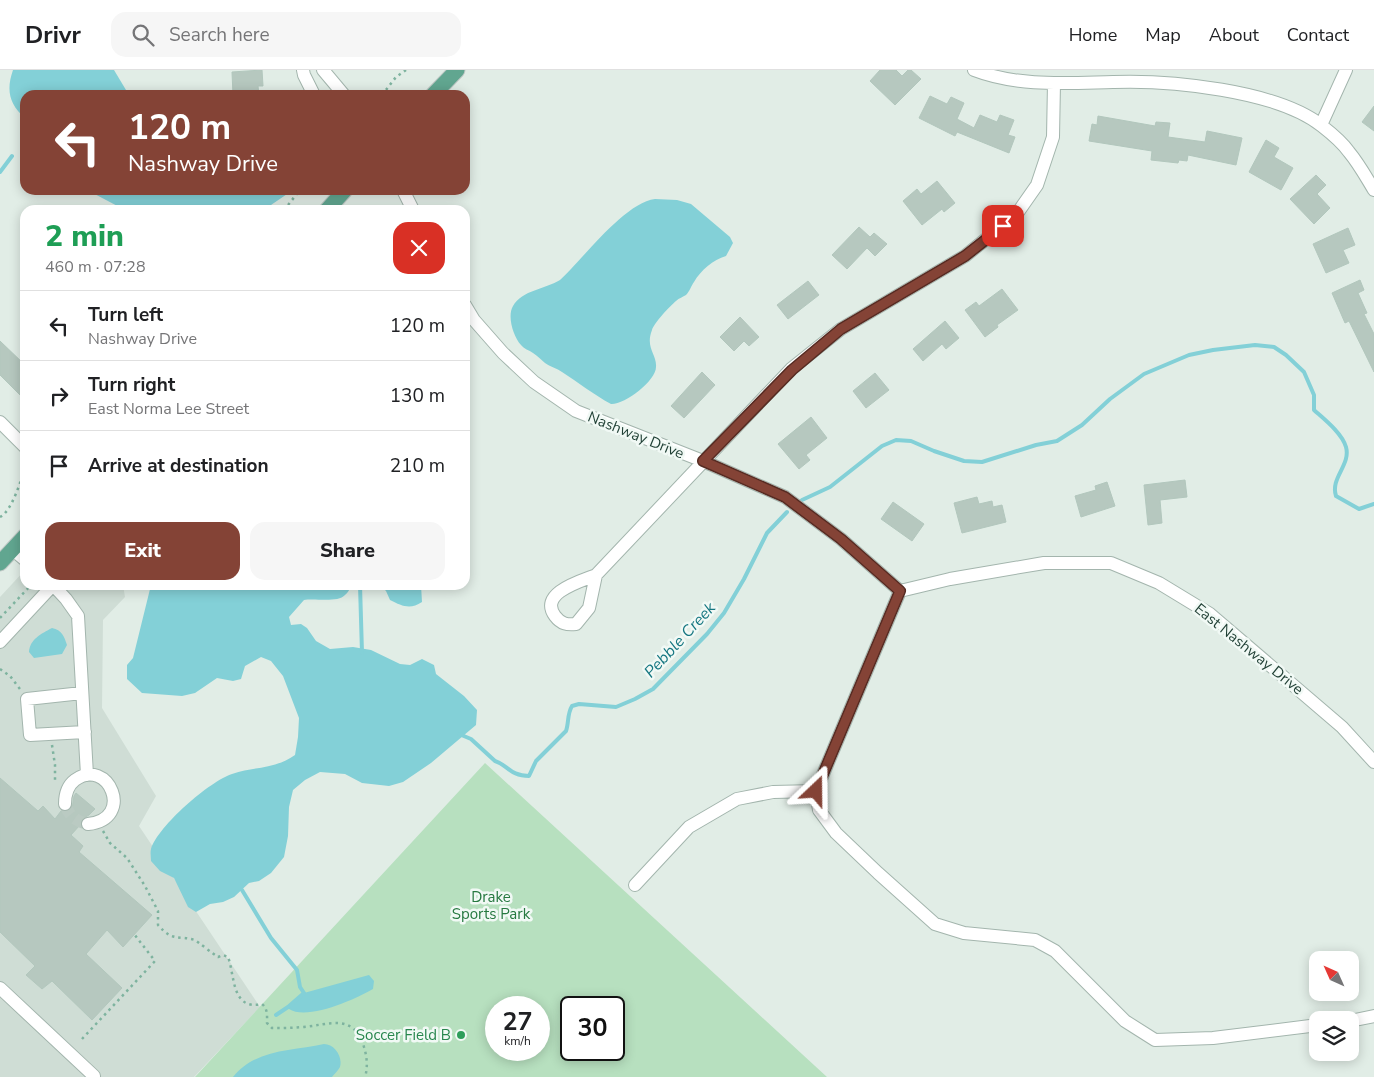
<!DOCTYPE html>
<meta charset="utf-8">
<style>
body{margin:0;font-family:"Nunito Sans",sans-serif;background:#f6f6f6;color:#202124;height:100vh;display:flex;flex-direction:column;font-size:19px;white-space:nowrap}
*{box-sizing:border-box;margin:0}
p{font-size:16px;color:#757577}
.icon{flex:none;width:28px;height:28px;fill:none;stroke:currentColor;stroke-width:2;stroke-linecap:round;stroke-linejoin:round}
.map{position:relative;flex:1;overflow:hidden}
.sheet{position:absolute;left:20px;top:135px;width:450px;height:385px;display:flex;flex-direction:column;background:#fff;border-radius:15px;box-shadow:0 2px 12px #0003}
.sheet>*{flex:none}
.banner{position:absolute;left:20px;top:20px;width:450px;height:105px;border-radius:15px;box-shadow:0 2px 12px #0003;background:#844336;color:#fff;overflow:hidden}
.needle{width:32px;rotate:315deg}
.fabs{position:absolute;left:1309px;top:881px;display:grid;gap:10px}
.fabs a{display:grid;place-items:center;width:50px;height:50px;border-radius:10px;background:#fff;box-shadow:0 2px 12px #0003;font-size:25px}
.speed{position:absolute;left:485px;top:926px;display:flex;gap:10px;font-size:25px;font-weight:700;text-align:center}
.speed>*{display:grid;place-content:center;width:65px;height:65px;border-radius:50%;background:#fff;box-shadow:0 2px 12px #0003;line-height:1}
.speed small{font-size:12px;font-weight:400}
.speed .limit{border:2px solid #111;border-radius:8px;background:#fff;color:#111}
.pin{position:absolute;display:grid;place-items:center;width:42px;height:42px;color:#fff;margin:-21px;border-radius:10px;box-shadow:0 2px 8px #0006}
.me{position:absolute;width:55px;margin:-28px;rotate:23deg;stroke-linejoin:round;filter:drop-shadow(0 0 4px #0008)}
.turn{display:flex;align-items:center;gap:18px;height:105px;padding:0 25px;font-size:22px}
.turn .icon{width:65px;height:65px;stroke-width:2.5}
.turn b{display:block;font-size:35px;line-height:42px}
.round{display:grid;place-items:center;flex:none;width:52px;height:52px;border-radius:15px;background:#f6f6f6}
.overview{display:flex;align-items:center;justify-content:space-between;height:85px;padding:0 25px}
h1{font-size:30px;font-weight:800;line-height:38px;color:#1e9e55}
.action{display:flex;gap:10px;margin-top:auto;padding:10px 25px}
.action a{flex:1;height:58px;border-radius:15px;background:#844336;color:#fff;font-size:20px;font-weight:800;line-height:58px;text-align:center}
.action a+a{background:#f6f6f6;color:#202124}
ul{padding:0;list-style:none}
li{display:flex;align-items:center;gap:15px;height:70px;padding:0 25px;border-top:1px solid #e0e0e0}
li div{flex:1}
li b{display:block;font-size:19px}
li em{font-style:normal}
header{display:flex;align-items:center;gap:30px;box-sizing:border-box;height:70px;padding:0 25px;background:#fff;border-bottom:1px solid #e0e0e0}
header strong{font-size:24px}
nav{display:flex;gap:28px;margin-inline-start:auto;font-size:18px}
.search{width:350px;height:45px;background:#f6f6f6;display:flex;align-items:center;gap:12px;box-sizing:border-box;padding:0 18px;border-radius:15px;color:#757577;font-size:19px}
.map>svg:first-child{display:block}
</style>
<header>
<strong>Drivr</strong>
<div class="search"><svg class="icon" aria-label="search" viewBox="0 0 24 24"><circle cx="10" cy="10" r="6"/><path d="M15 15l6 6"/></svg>Search here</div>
<nav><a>Home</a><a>Map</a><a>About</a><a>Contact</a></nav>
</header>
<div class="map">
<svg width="1374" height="1007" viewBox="0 0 1374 1007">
<rect width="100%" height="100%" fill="#e1ede6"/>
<!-- built -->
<path fill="#cfddd5" d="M25,500v15h98l2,12 -22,23 -1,88 54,88 -17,30 121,181 -66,70h-194v-480z"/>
<!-- green -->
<path fill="#b7e0bf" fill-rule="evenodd" d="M485,693l342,314h-632zM496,938h43v42h-43zM571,938h43v42h-43z"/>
<!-- water -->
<path fill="#83d0d7" d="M13,0h101l15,25h-104v23c-16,-14 -19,-28 -12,-48z
M87,120h206l-22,15 -13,5h-133z
M655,129l22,1 14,4 39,33 3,6 -7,13c-13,4 -25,14 -32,26 -3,4 -4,9 -8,13 -3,2 -7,3 -10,6 -6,5 -22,22 -24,29 -7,18 5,24 4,37 0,14 -32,38 -45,37 -17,-9 -33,-22 -49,-32 -5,-4 -12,-5 -17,-9 -4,-3 -7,-7 -12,-10 -4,-3 -9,-4 -12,-8 -8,-9 -14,-29 -8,-39 9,-16 33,-17 47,-26 23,-21 64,-77 95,-81z
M151,515h201c-2,3 -4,8 -7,10 -7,8 -30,3 -41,5l-15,17 2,8 10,-1 6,4 9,13 14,8 23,-2 18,3 29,14 10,1 12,-6 12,6 2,9 28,22 13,14 -1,15 -45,38 -28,19 -14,4 -27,-3 -17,-9 -25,-2 -15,8 -12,10 -4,17 -1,29 -4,21 -13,16 -12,8 -10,2 -15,14 -11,5 -13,2 -14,8 -8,-5 -14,-29 -14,-7 -9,-10c0,-4 -1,-8 0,-12 7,-23 59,-68 81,-75 24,-8 41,-4 63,-19l3,-18 1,-19 -16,-42 -12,-15 -10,-4 -16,9 -4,13 -8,2 -16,-3 -22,15 -13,3 -40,-3 -15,-14v-14l6,-7z
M380,515h41l1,17c-12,8 -20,4 -32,-2l-4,-9z
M52,558c10,2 12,8 15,17l-5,9 -28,4 -5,-6c1,-13 12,-18 23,-24z
M369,905l5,6 -1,8c-17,10 -66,32 -84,20l-1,-2 16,-14z
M324,974c10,0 19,12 16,23 -2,4 -6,7 -8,10h-99c22,-28 59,-26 91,-33z"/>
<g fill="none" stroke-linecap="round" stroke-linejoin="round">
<!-- stream -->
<path stroke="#83d0d7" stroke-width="4" d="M0,102l12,-16
M802,430l28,-13 52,-41 14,-6 15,1 23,10 30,10 18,1 54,-17 21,-4 25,-16 28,-26 34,-25 45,-19 24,-5 42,-5 19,2 12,8 18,17 10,23v15c10,9 28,23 32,37 5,18 -16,31 -10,49l23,13 15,-5
M360,515l2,68
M459,664l12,5 24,22c13,4 15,15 34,15l7,-15 30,-30c3,-8 1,-17 6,-25l7,-2 37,3 19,-8 18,-10 54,-55 17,-21 20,-34 23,-46 20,-21
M242,820l29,48 26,32 3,17 4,6 -16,14 -12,8"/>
</g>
<!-- building -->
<path fill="#b6c8bf" stroke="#b2c7bd" d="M262,0l1,16h-5l1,9h-26l-1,-23z
M880,0h16l6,6 6,-6h3l10,9 -26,26 -25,-24z
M930,26l17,8 4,-7 13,6 -7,16 17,9 6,-13 17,7 3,-7 14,5 -6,15 7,2 -6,16 -52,-21 -2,4 -36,-18z
M1374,36v25l-12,-9z
M1098,46l57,10 1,-4 14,1 -2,14 37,5 2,-11 35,7 -6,27 -48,-10 -1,6 -8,-1 -1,3 -27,-3 1,-9 -63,-10 3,-17 5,1z
M1266,70l13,8 -5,9 19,11 -12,22 -32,-18z
M1316,105l10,10 -9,9 13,14 -16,16 -24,-25z
M937,111l18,22 -11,9 -2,-3 -20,16 -19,-24 14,-12 4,5z
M859,157l11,10 4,-4 13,11 -12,12 -8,-8 -20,21 -15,-14z
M1348,158l7,17 -12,5 6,13 -23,10 -13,-29z
M1360,210l4,10 -6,3 9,20 -3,1 10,20v38l-25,-51 -4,2 -13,-30z
M808,211l11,14 -31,24 -11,-14z
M1002,219l16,21 -21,15 1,2 -13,10 -20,-27 11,-8 3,4z
M740,247l19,20 -10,9 -5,-5 -10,10 -14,-14z
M945,251l14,17 -13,11 -4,-5 -19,17 -10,-12z
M0,271l25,24v35l-25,-25z
M702,302l13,13 -31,33 -13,-12z
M875,303l14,17 -23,18 -13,-17z
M811,347l16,21 -21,17 4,5 -11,9 -21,-25z
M1185,410l2,17 -27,3 2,23 -14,2 -4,-40z
M1107,412l8,24 -34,11 -6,-21 21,-6 -1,-4z
M977,427l2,7 13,-3 1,6 9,-2 4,17 -44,11 -8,-30z
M893,432l31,22 -12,17 -31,-22z
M0,708l38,33 5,-5 12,13 6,-8h7l4,-2 2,-13 2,-3 19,16 -6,6 -7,4 -2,6 -9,10 12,11 -4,6 73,63 -29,32 -16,-17 -21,24 36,34 -30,32 -40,-39 -10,8 -16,-14 9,-9 -35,-34z"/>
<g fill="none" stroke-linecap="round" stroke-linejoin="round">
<!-- minor-tunnel -->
<path stroke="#bacac2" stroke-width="12" stroke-dasharray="12 6" stroke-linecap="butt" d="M65,734c4,12 10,17 23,20"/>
<defs>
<path id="minor" d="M303,0l1,5 10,20
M323,0l21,25
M974,0c44,17 93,13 139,12 56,-2 164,8 209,44 9,7 20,16 27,26 10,12 17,25 25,38
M1321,55l25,-55
M403,120l10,20
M465,235l9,15 29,33 31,29 42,29 127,50 82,36 56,42 59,52
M0,352l25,25
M12,479l13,11
M596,505l-7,33 -13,16c-9,1 -15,0 -21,-8 -17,-23 26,-35 41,-41l195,-206 50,-40 124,-73 51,-41 21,-30 16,-48 1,-54
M53,515l13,14 12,17 9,159
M900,521l-84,200 3,19 17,23 42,40 57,51 29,9 71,7 20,11 70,70 30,19 58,-2 105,-13
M900,521l50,-12 94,-16h67l48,20 51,31 132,113 32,35
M0,572l53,-57
M82,623l-55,6 3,36 55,-3
M65,734c0,-10 2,-18 10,-24 33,-24 61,39 13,44
M635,815l54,-58 48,-28 36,-7 43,-1
M0,918l94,88
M1350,951l24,-5"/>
<path id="major" d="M433,25l24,-25
M327,140l18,-20
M0,493l25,-27"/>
</defs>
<!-- minor casing -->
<use href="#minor" stroke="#a3b5ad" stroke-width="14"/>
<!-- major casing -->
<use href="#major" stroke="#c0c9c6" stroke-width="17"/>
<!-- path -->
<path stroke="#7eb39f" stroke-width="2.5" stroke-dasharray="2.5 4" stroke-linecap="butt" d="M382,25l14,-18 10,-7
M284,140l16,-20
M0,447c12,-6 20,-35 25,-48
M0,548l31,-33
M0,599l10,7 10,13
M52,675l3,20v16
M103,761l7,12 17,15 18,28 13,25v14c15,17 19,10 37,15 2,1 18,14 23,17l5,-2 5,2c7,18 3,54 34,47 6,5 5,12 5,19l5,5c10,0 20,0 31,-1 26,-2 50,-15 61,20 3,10 4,20 1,30
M82,969l73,-78 -21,-27"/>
<!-- minor -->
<use href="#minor" stroke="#fff" stroke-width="12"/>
<!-- major -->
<use href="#major" stroke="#61a690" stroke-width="15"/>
</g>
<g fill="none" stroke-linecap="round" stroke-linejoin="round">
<defs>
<path id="route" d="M816,721l84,-200 -59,-52 -56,-42 -82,-36 89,-91 49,-41 124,-73 38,-30"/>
</defs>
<!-- route casing -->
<use href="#route" stroke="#562c23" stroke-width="12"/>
<!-- route -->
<use href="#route" stroke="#844336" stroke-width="9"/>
</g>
<!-- markers -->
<circle fill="#2e9e5b" stroke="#f1f9f5" stroke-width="2" cx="461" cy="965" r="5"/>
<g text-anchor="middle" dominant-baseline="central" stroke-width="5" stroke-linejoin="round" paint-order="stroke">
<!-- street labels -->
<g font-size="15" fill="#1f3f34" stroke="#f1f9f5">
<text transform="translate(636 365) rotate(22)">Nashway Drive</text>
<text transform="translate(1249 579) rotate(39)">East Nashway Drive</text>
</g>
<!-- park labels -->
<g font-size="15" fill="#267940" stroke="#f1f9f5">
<text x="491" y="827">Drake<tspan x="491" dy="17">Sports Park</tspan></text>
</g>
<!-- leisure labels -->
<g font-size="15" fill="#27864d" stroke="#f1f9f5" text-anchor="end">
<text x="451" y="965">Soccer Field B</text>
</g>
<!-- water labels -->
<g font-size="16" font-style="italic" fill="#147680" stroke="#f1f9f5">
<text transform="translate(680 570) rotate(-47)">Pebble Creek</text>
</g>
</g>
</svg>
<div class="fabs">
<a><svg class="needle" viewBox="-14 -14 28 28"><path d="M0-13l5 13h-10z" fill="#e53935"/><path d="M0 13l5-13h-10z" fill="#757577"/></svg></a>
<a><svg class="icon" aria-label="layers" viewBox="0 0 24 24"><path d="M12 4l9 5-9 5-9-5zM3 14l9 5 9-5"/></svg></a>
</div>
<div class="speed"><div>27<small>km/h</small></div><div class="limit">30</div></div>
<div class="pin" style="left:1003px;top:156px;background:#d93025"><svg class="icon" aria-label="arrive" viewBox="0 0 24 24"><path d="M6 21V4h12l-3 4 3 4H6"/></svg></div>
<svg class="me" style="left:816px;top:721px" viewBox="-20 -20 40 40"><path d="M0-17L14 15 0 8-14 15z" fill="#844336" stroke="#fff" stroke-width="4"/></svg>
<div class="banner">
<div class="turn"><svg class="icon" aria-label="left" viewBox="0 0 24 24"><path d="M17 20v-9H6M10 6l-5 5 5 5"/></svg><div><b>120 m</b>Nashway Drive</div></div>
</div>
<section class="sheet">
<div class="overview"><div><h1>2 min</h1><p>460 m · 07:28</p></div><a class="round" style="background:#d93025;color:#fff"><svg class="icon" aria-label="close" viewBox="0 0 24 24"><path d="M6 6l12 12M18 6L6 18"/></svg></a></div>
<ul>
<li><svg class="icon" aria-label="left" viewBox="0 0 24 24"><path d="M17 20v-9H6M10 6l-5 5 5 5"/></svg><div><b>Turn left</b><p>Nashway Drive</p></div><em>120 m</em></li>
<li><svg class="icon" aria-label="right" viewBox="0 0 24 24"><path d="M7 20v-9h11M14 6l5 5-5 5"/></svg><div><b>Turn right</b><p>East Norma Lee Street</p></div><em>130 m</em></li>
<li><svg class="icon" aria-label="arrive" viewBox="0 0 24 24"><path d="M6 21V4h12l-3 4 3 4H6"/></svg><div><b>Arrive at destination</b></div><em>210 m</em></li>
</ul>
<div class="action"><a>Exit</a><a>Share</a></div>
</section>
</div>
